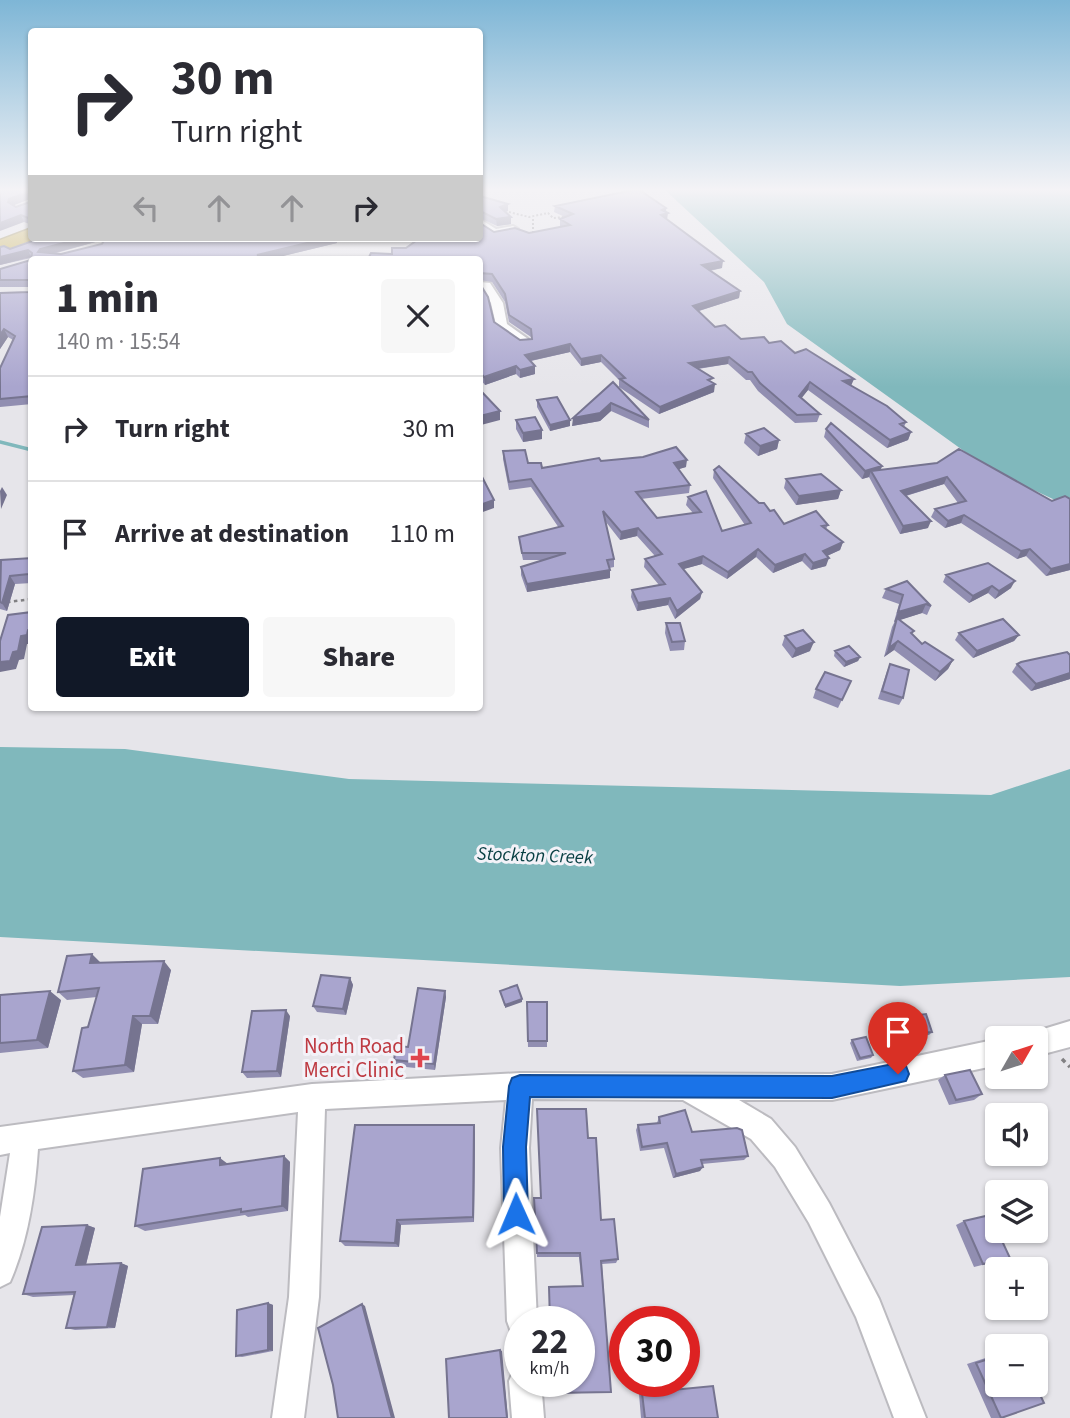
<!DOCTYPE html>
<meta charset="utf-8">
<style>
body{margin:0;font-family:"Source Sans 3",sans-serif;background:#f7f7f7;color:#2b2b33;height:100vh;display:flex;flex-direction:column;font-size:26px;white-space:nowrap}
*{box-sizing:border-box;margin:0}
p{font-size:23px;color:#7c7c81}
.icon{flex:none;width:38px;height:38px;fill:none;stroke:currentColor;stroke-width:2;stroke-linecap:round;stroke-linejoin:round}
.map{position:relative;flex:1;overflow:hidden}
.drawer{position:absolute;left:28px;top:256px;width:455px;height:455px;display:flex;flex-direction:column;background:#fff;border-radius:7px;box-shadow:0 2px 5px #0004}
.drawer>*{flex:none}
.guide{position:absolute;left:28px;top:28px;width:455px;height:214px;border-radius:7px;box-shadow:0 2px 5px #0004;background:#fff;color:#2b2b33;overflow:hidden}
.needle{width:46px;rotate:51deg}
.fabs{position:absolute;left:985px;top:1026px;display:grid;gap:14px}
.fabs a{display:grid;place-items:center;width:63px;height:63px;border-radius:7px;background:#fff;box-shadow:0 2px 5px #0004;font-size:35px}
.speed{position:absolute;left:504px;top:1306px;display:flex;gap:14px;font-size:35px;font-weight:700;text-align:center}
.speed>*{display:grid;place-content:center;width:91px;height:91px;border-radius:50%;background:#fff;box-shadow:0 2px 5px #0004;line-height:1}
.speed small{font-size:18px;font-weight:400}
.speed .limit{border:10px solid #d22;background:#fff;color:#111}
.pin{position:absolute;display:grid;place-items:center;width:60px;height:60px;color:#fff;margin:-72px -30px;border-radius:50% 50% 50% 0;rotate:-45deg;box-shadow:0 0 7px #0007}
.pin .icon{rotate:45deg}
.me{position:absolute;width:77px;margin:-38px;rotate:359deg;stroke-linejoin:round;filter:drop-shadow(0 0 5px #0008)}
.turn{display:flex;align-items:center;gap:24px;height:147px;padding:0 28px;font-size:32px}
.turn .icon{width:91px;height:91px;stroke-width:2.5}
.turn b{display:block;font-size:49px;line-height:60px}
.lanes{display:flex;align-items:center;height:66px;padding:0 28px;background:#0003;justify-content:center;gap:35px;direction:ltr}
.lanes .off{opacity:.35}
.round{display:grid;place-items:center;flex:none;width:74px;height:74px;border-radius:7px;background:#f7f7f7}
.headline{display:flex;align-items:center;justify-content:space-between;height:119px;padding:0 28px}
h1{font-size:42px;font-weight:800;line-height:52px}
.button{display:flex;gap:14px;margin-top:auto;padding:14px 28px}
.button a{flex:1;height:80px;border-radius:7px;background:#111827;color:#fff;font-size:28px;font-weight:800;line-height:80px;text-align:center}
.button a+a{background:#f7f7f7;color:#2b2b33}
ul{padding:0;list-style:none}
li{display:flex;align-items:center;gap:21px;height:105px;padding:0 28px;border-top:2px solid #e1e1e2}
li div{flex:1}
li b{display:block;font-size:26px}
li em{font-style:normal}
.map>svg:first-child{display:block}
</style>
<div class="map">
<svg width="1070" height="1418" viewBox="0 0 1070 1418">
<rect width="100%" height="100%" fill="#e6e5ea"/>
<!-- water -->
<path fill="#80b8bc" d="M664,189h406v318l-81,-38 -202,-145 -23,-42z
M0,747l125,2 224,30 642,16 79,-26v208l-170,9 -900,-49z"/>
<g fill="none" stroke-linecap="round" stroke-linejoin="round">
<!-- stream -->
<path stroke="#80b8bc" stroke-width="3.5" d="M0,442l32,8"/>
<defs>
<path id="street" d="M480,219l16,10 17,-3 5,3 -28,6 -10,-8z
M480,282l10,1 13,20 4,21 21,15v6h-8l-23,-16 -6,-26 -9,-15h-2z
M1070,1021v26l-34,9v-18h-10l1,-4z
M998,1039v26l-166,35h-93l32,19 24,28 34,56 50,96 47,119h-32l-38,-101 -47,-94 -34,-56 -24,-28 -68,-39 -151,-1 -3,49 8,173h-17v14l-9,-3 -4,-11 -6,-173 5,-48 -181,9 -6,188 -15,121h-32l17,-121 9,-185 -260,37c-3,45 -10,92 -28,133l-10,5v-70l10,-64 -10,2v-28l312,-43 208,-11 312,1z
M520,1367v14h21l3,37h-32l-3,-37 5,-11z"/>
<path id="highway" d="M32,228v10h7l-39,15v-13z"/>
</defs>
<!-- street casing -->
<use href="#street" stroke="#bcbbc0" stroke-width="4"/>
<!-- highway casing -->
<use href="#highway" stroke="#8c7a37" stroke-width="3"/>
<!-- path-far2 -->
<path stroke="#818083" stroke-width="2" stroke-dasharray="2 2" stroke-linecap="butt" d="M509,212l20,5 19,-4 5,5 11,-1
M533,219v13"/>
<!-- path-far1 -->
<path stroke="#818083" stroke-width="2.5" stroke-dasharray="3.5 3.5" stroke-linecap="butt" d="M0,603l32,-4"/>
<!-- path -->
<path stroke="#818083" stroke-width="3.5" stroke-dasharray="4.5 4.5" stroke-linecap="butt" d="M1062,1059l8,8"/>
<!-- street -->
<use href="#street" fill="#fff" fill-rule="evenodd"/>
<!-- highway -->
<use href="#highway" fill="#c3a83f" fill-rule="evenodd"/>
</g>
<!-- wall -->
<path fill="#918eb1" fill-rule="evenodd" d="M0,189h32v36l-8,-3zM30,199v3l-14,5 -3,-2z
M480,196l28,15 -3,1 6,5v7l-14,2 -17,-8z
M555,206l111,2 1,11 55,49 -12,3 30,20 -1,7 -40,13 16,16 26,12 28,4 26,10 56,32 55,37 -2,5 7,5 -3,8 -21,8 -79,-58 -7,8 19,16 -3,8 -22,1 -37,-32 -8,-11h-4l-18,-16 -30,5 14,13 2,10 -55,22 -40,-27v-7l-18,-18 -20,4 -11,-14 -39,9 4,13 -15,4 -4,-4 -31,11 -5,-6v-95l14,38 26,18 12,-1 -1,-2 -22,-15 -4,-20 -13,-20 -12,-2v-21l-88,-5 14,-6 88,-16 35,1 32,-6 -1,-1v-7l5,-2 -11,-5z
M41,238h295l1,5 -59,14 -246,2v145l-32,3v-39l13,-28 -5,-3 -8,12v-56l29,-1 1,-5h-30v-18l31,-9v-2l-31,7 10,-16zM99,241l4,2 -1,1 -41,10h-8z
M613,382l36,38v8l-38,-17 -11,10 -28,5z
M537,400l33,20v6l-20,5 -13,-24z
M516,420l26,19 -19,3 -7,-13z
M826,429l56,37 -2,4 57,-7 133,107 -24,6 -20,-20 -9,3 -56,-36 -16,5 -14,-11 4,-8 23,-6 -14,-19 -38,12 22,32 -28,6 -31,-57 -7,2 -38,-42z
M746,434l33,6 -2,9 -19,7 -14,-13z
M503,451l25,12 14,5 59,-7 85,6 -8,2 12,16 -1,8 -48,6 16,19 36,-5 -7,-8 2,-8 34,34 23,-6 -32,-47 1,-8 56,41 14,13 44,1 -2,4 17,13 -3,8 -13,6 -1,10 -15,4 -9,-9 -29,12 -17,-16 -29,22 -25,-15 -19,5 19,23 -2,7 -25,20 -7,-14 -31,6 -6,-14 1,-7 27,-5 -15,-18 1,-8 10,-3 -18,-20 -17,4 -14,-18 8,37v8l-5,1 1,10 -83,14 -6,-17v-8l21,-7h-19l-3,-15 -1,-8 40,-9 -28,-41 -22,3 -6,-31z
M786,479l55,11 -3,9 -42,6 -12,-17z
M32,558v25l-17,1 -8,27 -7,-2v-46z
M946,575l65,13 -16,11 -7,-6 -19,10 -26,-21z
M886,589l45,17 -4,9 -5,-2 -23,7 15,11 -2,3 10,10 31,16 -5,9 -13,12 -41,-31 -10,7 8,-30 3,-6 -1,1 5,-18 -17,-6z
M666,623l19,18 -1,9 -14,1 -5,-18z
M959,633l60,2 -5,6 -41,17 -18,-18z
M785,636l25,15 -18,7 -10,-13z
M835,651l25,6 -2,4 -14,6 -10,-11z
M1070,655v24l-39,12 -19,-19 5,-8z
M890,664l13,34 -4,7 -21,-6 9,-28z
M851,681l-13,27 -25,-10 3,-9z
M101,963l70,7 -13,54h-16l-8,48 -51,6 -10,-7 24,-74 -30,3 -9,-8z
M350,978l3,7 -7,30 -29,-3 -4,-6z
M445,991l1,6 -11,73 -39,-4 -2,-6 14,-13z
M0,995l61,5 -13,48 -48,5z
M527,1002h20v45h-19z
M290,1016l-9,61 -34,1 -5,-6z
M902,1017l30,15 -3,3 -24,2 -6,-17z
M852,1040l21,15 -2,3 -14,3 -7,-18z
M945,1075l37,19 -8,6 -25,5 -11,-25z
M659,1117l33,15 56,24 -4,4 -42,4 -2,7 -27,7 -9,-30 -24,3 -4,-21 2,-5 19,-2z
M475,1132l-1,90 -73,3 -2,22 -54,-1 -5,-5z
M588,1138l13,82 17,39 -2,4 -14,1 9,128 -59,2v-13l30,-95 -3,-29h-42l-3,-59h6z
M284,1156l6,6 -2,49 -40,6 -3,-2 -100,16 -10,-5 93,-62z
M964,1221l46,37 -36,9 -18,-42z
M87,1225l8,3 -9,37 35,-2 7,3 -13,62 -40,2 -9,-2 8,-33 -41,2 -10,-3z
M268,1303l5,2v46l-31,6 -6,-1z
M998,1354v30l5,34h-12l-24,-54z
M713,1386l5,32h-77l-2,-24z"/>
<!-- shaded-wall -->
<path fill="#767490" d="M31,191l1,7 -20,8 -4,-4 1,-3z
M508,204v7l-8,3v-7z
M666,208v6l2,-1 -1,7 -6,2 1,-12z
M21,215l3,7 -24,9v-8z
M511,217v7l-14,2 -1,-7z
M83,238h15l1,3 -56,15 -5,-4 2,-3z
M328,238h8l1,5 -66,16 -14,-4z
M28,250l3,7 -31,8v-8z
M723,261l-1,7 -21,4 1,-7z
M740,291l-1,7 -47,15 1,-7z
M4,329l4,8 -8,12v-14z
M570,344v8l-45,10v-7z
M601,355v7l-20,4v-7z
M729,357l-1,7 -40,6 1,-7z
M516,366v8l-31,11 -1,-8z
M535,366v8l-15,4v-8z
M854,379l-3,7 -8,-5z
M810,382l-2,8 -11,14 2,-8z
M715,384l-1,8 -55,22 1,-7z
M611,403v8l-11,10 -28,5 1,-8z
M500,411v9l-19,5 -1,-9z
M570,420v6l-20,5v-6z
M542,430v9l-19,3v-9z
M911,432l-3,8 -21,8 3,-8z
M779,440l-2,9 -19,7 2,-10z
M687,460l-1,7 -13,4 1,-8z
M882,466l-3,9 -8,-4 -2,6 -7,2 3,-8z
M947,477l-3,7 -46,14 3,-7z
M2,487l5,8 -6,14 -1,-18z
M841,490l-3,9 -42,6 3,-9z
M494,500v8l-14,5v-8z
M964,515l-3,8 -16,5 3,-7z
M931,521l-3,7 -28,6 3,-8z
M638,528l-1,8 -17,4 1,-8z
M843,542l-3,8 -20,9 3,-8z
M758,549l-2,8 -29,22 1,-7z
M1030,549l-4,7 -9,3 4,-8z
M805,554l-3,7 -29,12 2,-8z
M703,556l-1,8 -25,7 2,-7z
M829,558l-3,8 -15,4 2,-7z
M1070,564v6l-24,6 5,-7z
M610,570v8l-83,14v-8z
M10,576l5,8 -8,27 -5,-8z
M1015,581l-4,7 -16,11 4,-8z
M992,586l-4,7 -19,10 4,-7z
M702,592l-2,7 -25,20 2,-8z
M670,598l-2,7 -31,6 1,-8z
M926,604l-4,9 -28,9 4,-10z
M28,630l4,4v10h-5l-3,15 -5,1 -3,9 -16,3v-10l13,-10 8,-16z
M1019,635l-5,6 -41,17 4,-7z
M898,641l-4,9 -10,7 5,-9z
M814,642l-4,9 -18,7 4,-9z
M860,657l-2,4 -14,6 2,-5z
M953,660l-5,9 -13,12 5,-9z
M1070,673v6l-39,12 5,-7z
M92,954l9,9h-11z
M164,961l7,9 -13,54 -8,-8z
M350,978l3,7 -7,30 -3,-6z
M50,991l11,9 -13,48 -11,-8z
M445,991l1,6 -11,73 -1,-6z
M522,999v3l-17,6v-3z
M286,1010l4,6 -9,61 -4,-6z
M133,1016l9,8 -8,48 -9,-7z
M474,1125l1,7 -1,90 -1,-5z
M284,1156l6,6 -2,49 -6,-5z
M220,1158l8,6 -1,7 -7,-6z
M703,1167l-3,4 -27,7 3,-4z
M397,1220l4,5 -2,22 -4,-4z
M87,1225l8,3 -10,40 -9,-3z
M121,1263l7,3 -13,62 -8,-1z
M268,1303l5,2v46l-5,-1z
M362,1304l3,2 30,112h-3z
M500,1350l2,1 6,67h-1z"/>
<!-- building -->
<path fill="#a9a5ce" stroke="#767490" stroke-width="2" fill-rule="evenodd" d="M0,189h32v33l-1,-3 -10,-4 -21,8zM31,191l-1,11 -14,5 -8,-5 1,-3z
M638,189l28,19 -4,2 6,3 -7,2 62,46 -21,4 38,26 -47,15 22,21 10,-2 16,14 23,-2 5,6 12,-2 14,12 11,-4 48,30 -11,2 44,25 19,16 -6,2 11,8 -21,8 -80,-58 -11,14 21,18 -23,1 -37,-32 -8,-11h-4l-19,-15 -40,6 24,15 -5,2 7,4 -55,23 -40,-28 5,-1 -24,-23 -20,4 -11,-15 -45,11 10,11 -15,4 -4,-4 -32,11 -4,-5v-88l8,13 6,25 26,18 12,-1 -1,-10 -22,-14 -4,-21 -13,-20 -12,-1v-14h-112l3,-6 21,1v-6h14l14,-10h60v-15l14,9 21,-4 14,5 41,-8 -10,-6 13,-5 -18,-8z
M480,196l28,8 -8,3 11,10 -15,2 -16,-8z
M41,238h42l-43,11 -2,3 23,2 41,-10 3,-5 -2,-1h225l-71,17 35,4h-260v137l-32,3v-31l15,-32 -11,-7 -4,6v-42l29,-1 2,-9 -2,-3h-29v-11l31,-9 1,-7 -4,-3 -28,7v-10l4,-1 6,3z
M613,382l36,38 -38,-17 -11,10 -27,5z
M480,390l20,21 -20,5z
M557,397l13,23 -20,5 -13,-25z
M535,417l7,13 -19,3 -7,-13z
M831,423l51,43 -17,5 -39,-42z
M764,428l15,12 -19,6 -14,-12z
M676,447l11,13 -13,3 16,22 -54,7 21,26 44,-6 -13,-15 18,-6 16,40 29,-8 -37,-53 5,-4 40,37h5l6,8 4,-1 10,14 32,-13 12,14 -6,1 21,16 -20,9 6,7 -16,5 -8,-9 -30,11 -17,-16 -30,23 -25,-16 -24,8 23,28 -25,19 -7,-13 -32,5 -6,-13 33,-6 -20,-25 17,-5 -24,-26 -17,4 -18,-21 11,48 -7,1 3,10 -83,14 -6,-17 45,-14h-44l-3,-16 44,-11 -32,-47 -22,3 -6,-31 22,-1 3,13h13l1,5 57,-10 2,3 42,-4z
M959,449l93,52 13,-5 5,3v65l-19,5 -21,-20 -9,2 -57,-36 -16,6 -13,-12 31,-8 -19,-24 -46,14 30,30 -28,5 -32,-55 66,-8z
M480,473l14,27 -14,5z
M821,474l20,16 -42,6 -13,-17z
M32,558v13l-3,3 -19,2 -8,27 -2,-1 1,-42z
M988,563l27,18 -16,10 -7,-5 -19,10 -27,-21z
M907,581l24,25 -5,-2 -28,8 5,-17 -17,-6z
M32,612v17l-4,1 -1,5 -6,1 -3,15 -5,1 -3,9 -10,1v-21l8,-26z
M897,618l17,13 -3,2 11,11 3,-2 28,18 -13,12 -42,-31 -9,7z
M1003,619l16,16 -42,16 -18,-18z
M666,623h14l5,18 -13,1z
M803,630l11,12 -18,7 -11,-13z
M849,646l11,11 -14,5 -11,-11z
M1067,652l3,3v18l-34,11 -19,-20 4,-2z
M890,664l19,6 -6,28 -21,-7z
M825,672l26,9 -9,19 -26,-11z
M92,954l-2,9 74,-2 -14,55h-17l-8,49 -52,6 9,-43 6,-1 11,-39 -41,4 9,-36z
M321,975l29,3 -7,31 -30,-3z
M517,985l5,14 -17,6 -5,-14z
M418,988l27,3 -11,73 -40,-4 2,-14 12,1z
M50,991l-13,49 -37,3v-48z
M527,1002h20v39h-19z
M286,1010l-9,61 -35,1 10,-61z
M926,1014l6,18 -24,2 -6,-17z
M866,1037l7,18 -13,3 -8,-18z
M970,1070l12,24 -26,6 -11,-25z
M537,1109h49l2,29h8l5,82 13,-1 4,40 -17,2 10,131 -59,1v-12h27v-60h-29l-1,-34 34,-1 -3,-33h-43l-3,-55h7z
M685,1110l7,22 45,-4 5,2 6,26 -47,4 2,7 -27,7 -9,-31 -25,4 -4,-22 22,-2 -1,-6z
M355,1125h119l-1,92 -76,3 -2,23 -55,-2z
M284,1156l-2,50 -41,6v-3l-106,17 8,-57 77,-11v7z
M990,1215l20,43 -27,6 -19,-43z
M87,1225l-11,40 45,-2 -14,64 -41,1 9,-36 -52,2 19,-67z
M268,1303v47l-32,6 1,-46z
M362,1304l30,114h-54l-5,-33 -15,-57z
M500,1350l7,68h-58l-3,-59z
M998,1356v28h37l9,19 -43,15 -25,-55z
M713,1386l5,32h-73l-3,-25z"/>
<!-- sky -->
<linearGradient id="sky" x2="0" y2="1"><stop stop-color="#7eb6d6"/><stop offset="0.49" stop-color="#f4f3f6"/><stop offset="1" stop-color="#f4f3f6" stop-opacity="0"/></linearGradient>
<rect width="1070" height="387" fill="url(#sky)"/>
<!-- route -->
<path fill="#1a73e8" stroke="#114b97" stroke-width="2" d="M898,1063l8,3 3,8 -3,7 -74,17 -302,-1 -4,50 2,67 -3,9 -9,3 -8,-3 -4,-9 -1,-67 6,-61 3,-8 8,-3 312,1z"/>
<!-- markers -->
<path fill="#e0444e" stroke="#f3f2f8" stroke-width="2.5" d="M416.5 1047.5h7v7h7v7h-7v7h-7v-7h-7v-7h7z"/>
<g text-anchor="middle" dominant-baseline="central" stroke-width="6" stroke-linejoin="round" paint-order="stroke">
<!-- water labels -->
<g font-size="19" font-style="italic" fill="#083f43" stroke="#f3f2f8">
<text transform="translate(535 856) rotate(2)">Stockton Creek</text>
</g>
<!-- near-health labels -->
<g font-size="21" fill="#be3a42" stroke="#f3f2f8" text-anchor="end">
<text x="404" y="1046">North Road<tspan x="404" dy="24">Merci Clinic</tspan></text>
</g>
</g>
</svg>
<div class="fabs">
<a><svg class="needle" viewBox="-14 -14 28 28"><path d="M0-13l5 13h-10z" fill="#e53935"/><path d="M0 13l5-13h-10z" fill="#7c7c81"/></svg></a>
<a><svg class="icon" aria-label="sound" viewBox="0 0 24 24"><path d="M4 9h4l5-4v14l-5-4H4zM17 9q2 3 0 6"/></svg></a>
<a><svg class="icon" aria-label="layers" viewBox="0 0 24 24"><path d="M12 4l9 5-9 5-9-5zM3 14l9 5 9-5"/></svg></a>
<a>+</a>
<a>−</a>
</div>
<div class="speed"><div>22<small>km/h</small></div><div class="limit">30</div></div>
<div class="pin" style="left:898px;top:1074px;background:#d93025"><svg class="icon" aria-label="arrive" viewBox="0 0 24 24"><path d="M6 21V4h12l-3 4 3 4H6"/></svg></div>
<svg class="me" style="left:516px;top:1214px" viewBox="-20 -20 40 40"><path d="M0-17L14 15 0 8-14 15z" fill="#1a73e8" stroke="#fff" stroke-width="4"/></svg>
<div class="guide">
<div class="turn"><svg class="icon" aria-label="right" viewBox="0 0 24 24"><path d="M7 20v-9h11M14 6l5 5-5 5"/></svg><div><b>30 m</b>Turn right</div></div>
<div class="lanes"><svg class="icon off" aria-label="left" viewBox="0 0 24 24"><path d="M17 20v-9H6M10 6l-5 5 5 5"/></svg><svg class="icon off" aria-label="ahead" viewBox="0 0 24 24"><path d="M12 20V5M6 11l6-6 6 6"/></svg><svg class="icon off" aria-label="ahead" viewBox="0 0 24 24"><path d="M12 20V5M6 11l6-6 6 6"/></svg><svg class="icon" aria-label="right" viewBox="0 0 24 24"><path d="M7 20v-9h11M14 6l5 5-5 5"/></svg></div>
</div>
<section class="drawer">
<div class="headline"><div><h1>1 min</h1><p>140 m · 15:54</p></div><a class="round"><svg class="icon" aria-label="close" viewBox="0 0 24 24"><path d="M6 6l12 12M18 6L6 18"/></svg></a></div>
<ul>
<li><svg class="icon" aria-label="right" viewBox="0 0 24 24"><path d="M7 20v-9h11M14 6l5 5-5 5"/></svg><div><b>Turn right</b></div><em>30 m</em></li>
<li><svg class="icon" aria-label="arrive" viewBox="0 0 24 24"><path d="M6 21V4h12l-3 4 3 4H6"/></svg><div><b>Arrive at destination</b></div><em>110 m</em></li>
</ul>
<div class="button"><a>Exit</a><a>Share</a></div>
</section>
</div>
